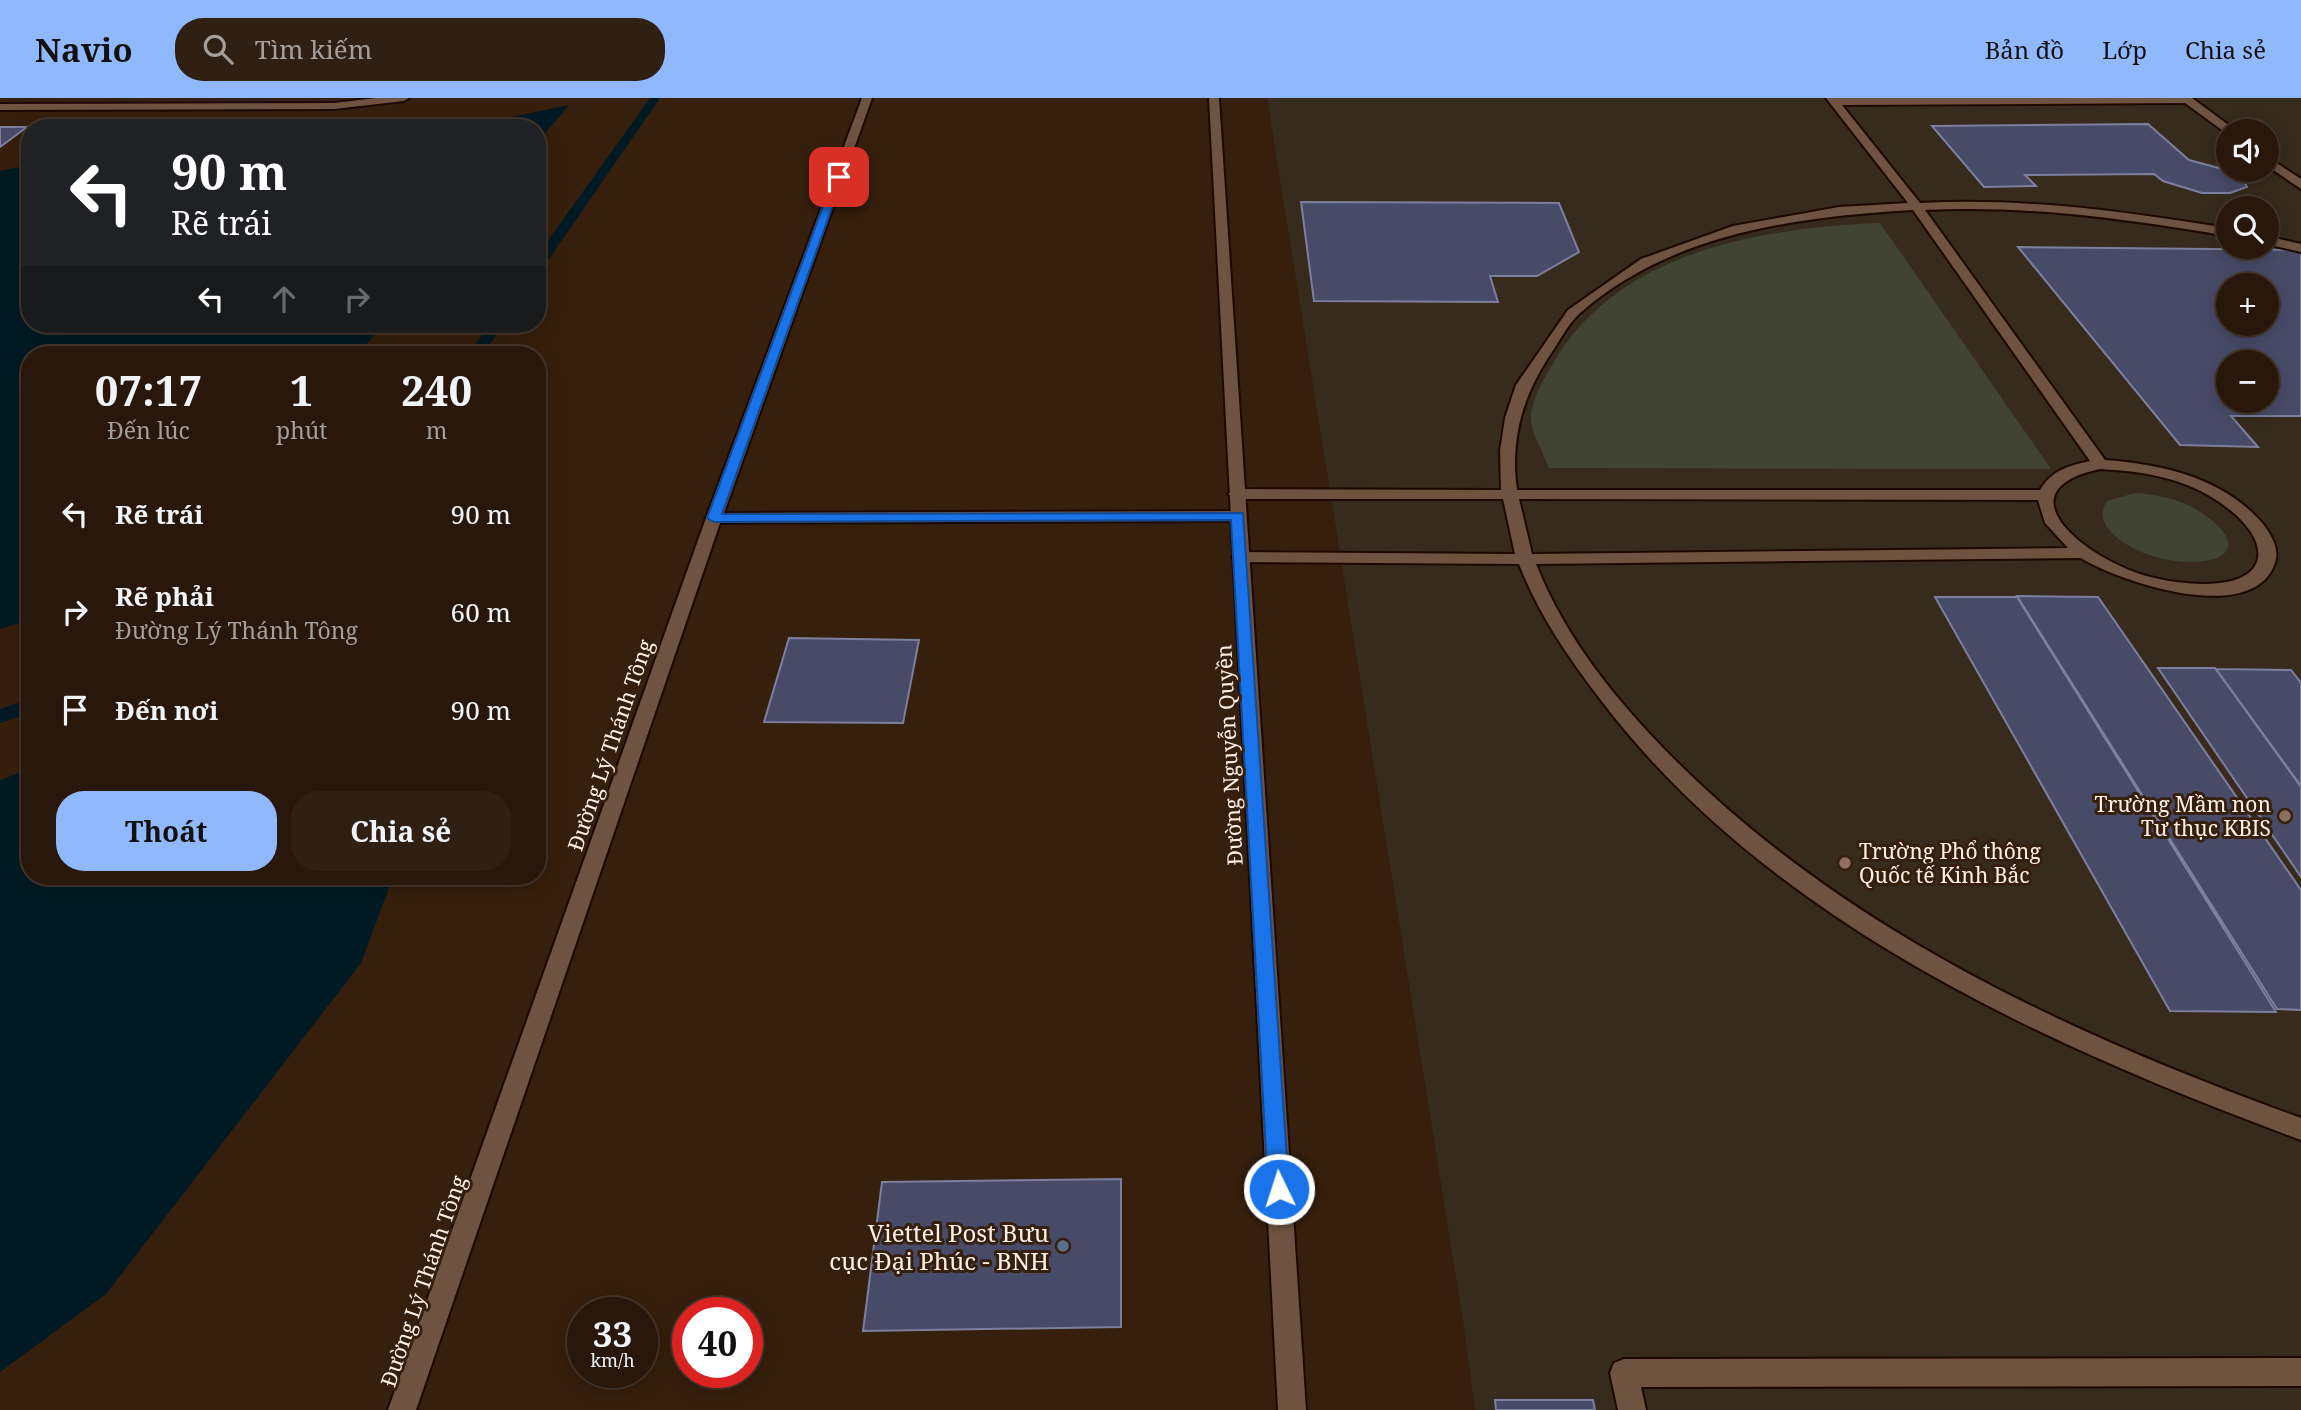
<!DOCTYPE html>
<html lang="vi">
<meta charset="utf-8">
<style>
body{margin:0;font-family:"Noto Serif",serif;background:#302013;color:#f1f3f6;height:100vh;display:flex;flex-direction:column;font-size:26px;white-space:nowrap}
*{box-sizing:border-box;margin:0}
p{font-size:23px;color:#a59f9c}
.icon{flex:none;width:38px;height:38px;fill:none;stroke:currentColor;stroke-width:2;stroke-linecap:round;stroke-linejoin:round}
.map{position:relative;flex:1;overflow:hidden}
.details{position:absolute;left:21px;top:248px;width:525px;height:539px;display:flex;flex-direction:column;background:#28170a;border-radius:28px;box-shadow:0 4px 18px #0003,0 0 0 2px #44362b}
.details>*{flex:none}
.guide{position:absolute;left:21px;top:21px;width:525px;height:214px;border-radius:28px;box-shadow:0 4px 18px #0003,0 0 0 2px #44362b;background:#202124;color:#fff;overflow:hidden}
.controls{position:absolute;left:2216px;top:21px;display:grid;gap:14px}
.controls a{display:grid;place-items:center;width:63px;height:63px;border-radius:50%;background:#28170a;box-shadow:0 4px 18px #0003,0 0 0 2px #44362b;font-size:35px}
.speed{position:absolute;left:567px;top:1199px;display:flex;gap:14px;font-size:35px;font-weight:700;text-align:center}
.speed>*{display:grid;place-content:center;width:91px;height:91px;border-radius:50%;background:#28170a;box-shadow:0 4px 18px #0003,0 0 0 2px #44362b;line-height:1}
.speed small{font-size:18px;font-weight:400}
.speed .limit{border:10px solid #d22;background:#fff;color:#111}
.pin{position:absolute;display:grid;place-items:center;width:60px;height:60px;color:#fff;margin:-30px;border-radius:14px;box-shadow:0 4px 10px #0006}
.me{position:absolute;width:77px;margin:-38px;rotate:356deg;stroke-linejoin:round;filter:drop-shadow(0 0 5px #0008)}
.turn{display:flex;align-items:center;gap:24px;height:147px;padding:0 35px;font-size:32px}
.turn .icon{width:91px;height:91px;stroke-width:2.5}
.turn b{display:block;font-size:49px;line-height:60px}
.lanes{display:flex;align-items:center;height:66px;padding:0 35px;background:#0003;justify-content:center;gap:35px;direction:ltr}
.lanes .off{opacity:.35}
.eta{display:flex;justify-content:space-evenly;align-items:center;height:119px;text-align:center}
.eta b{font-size:42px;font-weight:700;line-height:49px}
.button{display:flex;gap:14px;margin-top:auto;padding:14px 35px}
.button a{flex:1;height:80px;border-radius:28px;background:#90b8fd;color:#111;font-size:28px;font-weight:700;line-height:80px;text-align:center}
.button a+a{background:#302013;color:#f1f3f6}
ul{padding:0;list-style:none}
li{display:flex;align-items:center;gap:21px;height:98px;padding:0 35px}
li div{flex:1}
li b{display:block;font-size:26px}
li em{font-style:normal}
header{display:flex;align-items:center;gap:42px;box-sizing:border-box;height:98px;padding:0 35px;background:#90b8fd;color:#111}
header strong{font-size:33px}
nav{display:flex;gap:38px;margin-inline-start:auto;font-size:24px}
.search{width:490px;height:63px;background:#302013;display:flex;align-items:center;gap:18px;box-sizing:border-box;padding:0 24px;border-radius:28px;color:#a59f9c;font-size:26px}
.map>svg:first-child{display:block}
</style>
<header>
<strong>Navio</strong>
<div class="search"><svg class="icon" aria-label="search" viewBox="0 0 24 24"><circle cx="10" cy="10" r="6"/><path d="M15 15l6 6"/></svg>Tìm kiếm</div>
<nav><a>Bản đồ</a><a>Lớp</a><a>Chia sẻ</a></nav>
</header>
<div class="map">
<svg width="2301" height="1312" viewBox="0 0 2301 1312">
<rect width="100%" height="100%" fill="#361f0d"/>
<!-- education -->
<path fill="#362b1c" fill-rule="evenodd" d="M1267,0h1034v1312h-826l-11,-83zM2228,33h38v39h-38zM2228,110h38v39h-38zM2228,187h38v39h-38zM2228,264h38v39h-38z"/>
<!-- green -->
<path fill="#424433" d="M1880,125l171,246 -502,-1c-5,-14 -18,-35 -18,-50 0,-20 17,-46 27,-63 68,-106 207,-127 322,-132z
M2135,395c27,2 54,8 75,26 63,50 -53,58 -97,15 -10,-10 -14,-20 -6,-33z"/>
<!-- water -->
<path fill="#001a23" d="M569,7l-32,38v-15h-77z
M30,67v159h354l-27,31h-327v265l-30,9v-458z
M30,671v108h363l-32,86 -255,331 -106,78v-592z"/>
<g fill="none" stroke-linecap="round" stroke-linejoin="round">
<!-- stream -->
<path fill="#001a23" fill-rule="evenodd" d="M650,0h10l-118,171 -5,1v-14z
M490,226h14l-22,31h-14z
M30,601v14l-30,10v-14z"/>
</g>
<!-- building -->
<path fill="#484b67" stroke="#7c7f9d" stroke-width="2" fill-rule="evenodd" d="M2148,26l41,36 45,12 8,5 5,10 -17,6h-28l-39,-12 -9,-7 -129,1 11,11 -52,1 -52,-61z
M0,29h27l-27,20z
M1301,104l258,1 20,49 -42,24h-47l8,26 -184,-1z
M2018,149l283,3v166h-70l27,31 -78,-2zM2228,187h38v39h-38zM2228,264h38v39h-38z
M2017,498l81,1 203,293v120l-24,-1z
M1935,499h82l259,415 -106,-1z
M789,540l130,2 -16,83 -139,-1z
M2158,570h57l86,119v90z
M2216,571l75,1 10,13v103z
M1121,1081v148l-258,4 19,-149z
M1495,1302h98l2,10h-99z"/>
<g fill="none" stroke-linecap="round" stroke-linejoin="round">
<defs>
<path id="service" d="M1826,0h366l42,31 1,2 -9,2 -41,-30 -343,2 78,98c103,-6 206,9 308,25v8c-100,-17 -202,-31 -303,-26l180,250c57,4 119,18 158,64 8,11 17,24 12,39 -22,64 -155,19 -194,-5l-545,6c30,76 83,140 140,197 173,172 398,275 625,357v22c-257,-95 -536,-220 -704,-445 -31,-41 -59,-82 -78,-131l-279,-2 -8,-5 8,-5 275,2 -12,-55h-267l-8,-5 8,-5 265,1 -1,-39 5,-33 11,-33 52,-75 73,-51 92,-33 106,-19 69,-4zM1913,112l177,251c-22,5 -38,9 -50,29h-523c-7,-49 5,-92 31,-132 10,-14 19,-33 31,-44 91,-81 217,-97 334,-104zM2100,371c37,2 75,7 108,26 70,40 71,97 -22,88 -26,-2 -52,-9 -76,-22 -49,-26 -93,-74 -10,-92zM1519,401l519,1 7,23 23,25 -536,6z
M2266,58l35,23v10l-35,-24z
M2266,138l35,8v8l-35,-8z
M2301,1260v28l-660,1 5,23h-28l-8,-37 4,-10 10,-4z"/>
<path id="minor" d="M376,0h33l-5,3 -70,8 -334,1v-6l334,-1z
M862,0h10l-148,415 514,-2 8,5 -8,5 -518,2 -304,887h-28l318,-892z"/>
<path id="tertiary" d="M1209,0h10l87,1312h-28z"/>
</defs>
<!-- service casing -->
<use href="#service" stroke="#1d0800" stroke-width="4"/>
<!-- minor casing -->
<use href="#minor" stroke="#1d0800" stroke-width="4"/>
<!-- tertiary casing -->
<use href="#tertiary" stroke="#1d0800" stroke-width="4"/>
<!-- service -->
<use href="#service" fill="#6e5340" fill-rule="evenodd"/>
<!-- minor -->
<use href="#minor" fill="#6e5340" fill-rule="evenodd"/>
<!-- tertiary -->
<use href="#tertiary" fill="#6e5340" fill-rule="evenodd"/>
</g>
<!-- route -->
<path fill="#1a73e8" stroke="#114b97" stroke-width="2" d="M839,76l4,3 -121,337 521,-1 46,676 -3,7 -7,3 -8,-3 -3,-7 -37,-669 -517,2 -7,-4 127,-341z"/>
<!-- markers -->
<g fill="#8d6e63" stroke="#361f0d" stroke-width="2.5">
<circle cx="2285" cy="718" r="7"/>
<circle cx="1845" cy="765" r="7"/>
</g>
<circle fill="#5c6f8a" stroke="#361f0d" stroke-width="2.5" cx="1063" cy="1148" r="7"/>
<g text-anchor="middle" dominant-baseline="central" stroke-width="6" stroke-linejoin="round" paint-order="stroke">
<!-- street labels -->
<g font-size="21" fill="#fff1e8" stroke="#361f0d">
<text transform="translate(610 647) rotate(-71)">Đường Lý Thánh Tông</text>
<text transform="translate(1229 657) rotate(-93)">Đường Nguyễn Quyền</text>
<text transform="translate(423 1183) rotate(-71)">Đường Lý Thánh Tông</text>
</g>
<!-- poi labels -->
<g font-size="21" fill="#fff1e8" stroke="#361f0d" text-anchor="end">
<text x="2271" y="706">Trường Mầm non<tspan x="2271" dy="24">Tư thục KBIS</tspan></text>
<text x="1859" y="753" text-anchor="start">Trường Phổ thông<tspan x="1859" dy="24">Quốc tế Kinh Bắc</tspan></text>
</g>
<!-- near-poi labels -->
<g font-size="24" fill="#fff1e8" stroke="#361f0d" text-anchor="end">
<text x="1049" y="1134">Viettel Post Bưu<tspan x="1049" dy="28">cục Đại Phúc - BNH</tspan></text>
</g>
</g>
</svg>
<div class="controls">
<a><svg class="icon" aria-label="sound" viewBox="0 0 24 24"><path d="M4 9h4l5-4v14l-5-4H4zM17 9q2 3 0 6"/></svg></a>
<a><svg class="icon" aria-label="search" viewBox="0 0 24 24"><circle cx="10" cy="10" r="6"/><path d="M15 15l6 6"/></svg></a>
<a>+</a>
<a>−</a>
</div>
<div class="speed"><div>33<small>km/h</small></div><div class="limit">40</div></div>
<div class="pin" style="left:839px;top:79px;background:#d93025"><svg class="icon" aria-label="arrive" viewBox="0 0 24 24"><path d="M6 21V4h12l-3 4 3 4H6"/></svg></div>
<svg class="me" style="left:1279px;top:1091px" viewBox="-20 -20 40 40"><circle r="17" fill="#1a73e8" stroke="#fff" stroke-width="3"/><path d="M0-11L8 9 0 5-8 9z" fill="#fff"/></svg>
<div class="guide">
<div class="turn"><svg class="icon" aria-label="left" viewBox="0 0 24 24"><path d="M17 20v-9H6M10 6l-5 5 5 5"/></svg><div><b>90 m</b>Rẽ trái</div></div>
<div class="lanes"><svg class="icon" aria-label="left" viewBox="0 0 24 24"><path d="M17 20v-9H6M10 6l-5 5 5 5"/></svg><svg class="icon off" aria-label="ahead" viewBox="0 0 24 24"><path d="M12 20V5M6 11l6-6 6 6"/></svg><svg class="icon off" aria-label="right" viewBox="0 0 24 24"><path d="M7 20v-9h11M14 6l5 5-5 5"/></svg></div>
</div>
<section class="details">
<div class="eta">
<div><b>07:17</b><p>Đến lúc</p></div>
<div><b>1</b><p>phút</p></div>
<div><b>240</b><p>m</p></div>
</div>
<ul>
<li><svg class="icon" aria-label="left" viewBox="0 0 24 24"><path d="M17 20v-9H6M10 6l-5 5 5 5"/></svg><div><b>Rẽ trái</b></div><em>90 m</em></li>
<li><svg class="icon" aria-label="right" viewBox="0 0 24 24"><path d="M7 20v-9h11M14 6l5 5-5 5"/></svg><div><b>Rẽ phải</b><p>Đường Lý Thánh Tông</p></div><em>60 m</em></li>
<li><svg class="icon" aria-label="arrive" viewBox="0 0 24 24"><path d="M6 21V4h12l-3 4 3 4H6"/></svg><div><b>Đến nơi</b></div><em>90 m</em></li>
</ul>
<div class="button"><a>Thoát</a><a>Chia sẻ</a></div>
</section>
</div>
